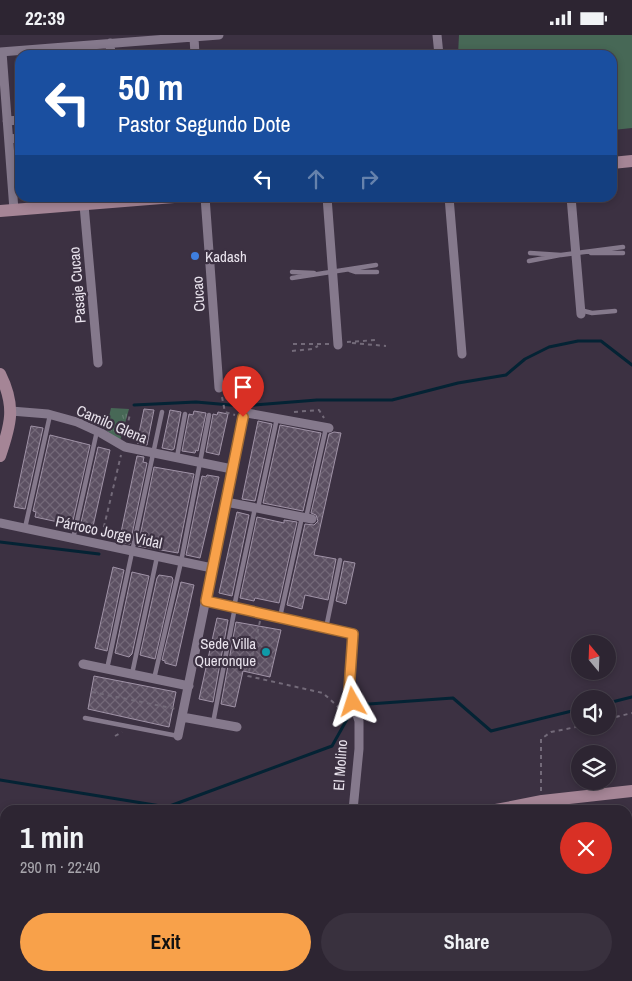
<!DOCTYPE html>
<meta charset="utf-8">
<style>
body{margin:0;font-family:"Archivo Narrow",sans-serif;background:#39313e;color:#f1f3f6;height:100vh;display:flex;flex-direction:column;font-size:19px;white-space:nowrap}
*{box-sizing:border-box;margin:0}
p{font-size:16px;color:#a7a5ac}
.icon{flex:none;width:28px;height:28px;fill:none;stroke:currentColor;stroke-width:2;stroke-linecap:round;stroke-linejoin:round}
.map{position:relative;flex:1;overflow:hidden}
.panel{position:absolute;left:0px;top:770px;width:632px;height:176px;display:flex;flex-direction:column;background:#2d2532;border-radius:15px 15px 0 0;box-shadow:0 2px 8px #0003,0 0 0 1px #48424d}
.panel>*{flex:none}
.guide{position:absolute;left:15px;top:15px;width:602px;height:152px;border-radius:15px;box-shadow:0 2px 8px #0003,0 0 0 1px #48424d;background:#1a4fa0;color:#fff;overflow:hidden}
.needle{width:32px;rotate:341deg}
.buttons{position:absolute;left:571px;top:600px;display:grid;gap:10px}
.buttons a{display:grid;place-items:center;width:45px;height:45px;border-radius:50%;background:#2d2532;box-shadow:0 2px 8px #0003,0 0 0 1px #48424d;font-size:25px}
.pin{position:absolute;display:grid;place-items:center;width:42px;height:42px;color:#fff;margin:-51px -21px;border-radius:50% 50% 50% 0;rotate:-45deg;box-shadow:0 0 5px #0007}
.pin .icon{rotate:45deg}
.me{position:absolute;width:55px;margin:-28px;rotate:354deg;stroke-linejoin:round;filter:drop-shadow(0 0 4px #0008)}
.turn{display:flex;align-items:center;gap:18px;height:105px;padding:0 20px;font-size:22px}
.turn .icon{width:65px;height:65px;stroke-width:2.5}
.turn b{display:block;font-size:35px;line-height:42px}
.lanes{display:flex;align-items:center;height:48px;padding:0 20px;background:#0003;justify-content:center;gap:25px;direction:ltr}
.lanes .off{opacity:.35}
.round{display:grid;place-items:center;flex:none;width:52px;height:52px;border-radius:26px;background:#39313e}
.overview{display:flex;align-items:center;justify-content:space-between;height:85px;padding:0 20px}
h1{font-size:30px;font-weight:800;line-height:38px}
.button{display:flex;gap:10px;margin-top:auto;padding:10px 20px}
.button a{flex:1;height:58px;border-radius:30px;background:#f8a14a;color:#111;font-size:20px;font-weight:800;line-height:58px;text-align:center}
.button a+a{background:#39313e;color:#f1f3f6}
.status{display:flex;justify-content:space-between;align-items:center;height:35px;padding:0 25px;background:#2d2532;direction:ltr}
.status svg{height:14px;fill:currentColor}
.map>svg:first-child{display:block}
</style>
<div class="status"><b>22:39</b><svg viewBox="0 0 49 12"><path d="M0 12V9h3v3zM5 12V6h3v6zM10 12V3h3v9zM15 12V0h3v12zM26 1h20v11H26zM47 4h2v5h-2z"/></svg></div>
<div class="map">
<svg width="632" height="946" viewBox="0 0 632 946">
<defs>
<pattern id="grass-tufts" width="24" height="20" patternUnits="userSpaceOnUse" patternTransform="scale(1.25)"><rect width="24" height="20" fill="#476856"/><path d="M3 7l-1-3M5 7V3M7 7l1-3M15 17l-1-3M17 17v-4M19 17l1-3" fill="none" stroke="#627d6f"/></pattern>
<pattern id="building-cross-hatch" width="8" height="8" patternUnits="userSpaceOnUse" patternTransform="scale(1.25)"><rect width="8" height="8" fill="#5b4f61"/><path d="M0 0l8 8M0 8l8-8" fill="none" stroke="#736878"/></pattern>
</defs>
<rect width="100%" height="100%" fill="#3c3142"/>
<!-- grass -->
<path fill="url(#grass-tufts)" d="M111,373l18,1 -9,32 -14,-11z"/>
<!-- pitch -->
<path fill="#476856" d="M459,0h173v93l-19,2 -1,-75h-154z"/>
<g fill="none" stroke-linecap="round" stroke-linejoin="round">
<!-- stream -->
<path stroke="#042334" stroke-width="3" d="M134,370l62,-3 46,4 75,-6h75l66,-17 48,-8 19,-16 24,-12 29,-6h23l31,24
M0,507l99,12
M608,668l24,-6
M0,745l167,27 165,-61 23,-41 98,-7 38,33 89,-22"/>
</g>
<!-- building -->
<path fill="url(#building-cross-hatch)" stroke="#a093a7" d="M144,374l10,1 -7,35 -10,-2z
M170,375l11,2 -7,37 -2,1 -10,-2z
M194,376l12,2 -8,38 -2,-1 -1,3 -13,-2 7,-37 4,1z
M218,377l10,2 -9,41 -13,-3 7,-38 4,1z
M258,386l14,3 -17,77 -13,-2z
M280,390l41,8 -18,78 -40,-8z
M31,391l12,2 -18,81 -11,-2z
M334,397l7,1 -27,122 22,4 -8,41 -23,-5 -3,14 -15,-4 18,-81 9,1 4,-4 -2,-6 -5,-2 18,-79z
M50,400l40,10 -18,80 -37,-8 1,-5 -3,-1z
M98,412l12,3 -18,81 -12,-4z
M137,421l7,1 -1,5 4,1 -17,81 -11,-2z
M154,432l40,7 -16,79 -40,-7z
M207,440l12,2 -19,81 -14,-3 16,-79 4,1z
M237,477l12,3 -17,81 -13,-3z
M257,482l27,6v-3l13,2 -18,81 -24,-5 -1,3 -14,-3z
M344,526l11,2 -9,41 -10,-3z
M113,532l11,3 -17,81 -12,-3z
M132,537l17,4 -17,78 -3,3 -14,-4z
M159,540l13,2 1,3 -18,79 -15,-4 17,-77z
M181,547l13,3 -18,81 -11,-3v-2l-3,-1z
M217,583l11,2 -15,82 -14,-3z
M236,587l45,8 -11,47 -27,-6 -8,36 -14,-3z
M94,641l82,16 -7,35 -81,-18z"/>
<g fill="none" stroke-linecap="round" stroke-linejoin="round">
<!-- path -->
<path stroke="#736a79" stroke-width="2" stroke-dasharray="4 4" stroke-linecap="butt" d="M347,307l29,-2
M352,308l34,3
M293,309h37
M292,316l20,-2 6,-3
M222,362l3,15 10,3
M294,377l25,-2 5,8
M125,401l5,-22
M102,500l19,-80
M260,586l-12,55 75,17 25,23
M92,657l84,17
M608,684l24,-6
M115,701l7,-4
M541,756v-52l10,-7 30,-6
M61,946l1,-5"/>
<!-- lane -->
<path stroke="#85798c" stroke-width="4.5" d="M530,218l31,2 62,-8
M591,218h32
M529,226l31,-6
M350,235l6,2h21
M292,237l22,1
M292,243l84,-13
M580,275l12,3 23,-2
M177,422l8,-43
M258,473l19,-90
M306,483l20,-90
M25,493l25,-113
M73,504l24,-108
M234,572l21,-99
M280,582l22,-100
M326,593l14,-68
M107,634l55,-257
M132,639l25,-117
M154,644l27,-117 28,-147
M85,683l93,18
M213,688l22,-116"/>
<!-- street -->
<path stroke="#85798c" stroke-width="9" d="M437,0l2,20
M194,2l1,18
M110,8l1,12
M0,17l219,-17
M2,17l12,158
M7,86l13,-1
M9,104l11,-1
M205,162l14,191
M327,162l11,148
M449,162l13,157
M571,162l10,117
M84,170l14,158
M11,376l37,3 29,8 24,11 24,14 107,22
M226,467l86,17
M0,488l212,45
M207,566l146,33 -4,56 10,31v28l-6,61
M83,629l106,22
M182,682l55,10
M178,701l65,-319 4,-4 82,15
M522,946l1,-5"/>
<!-- secondary -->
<path stroke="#a58596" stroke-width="12" d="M612,128l20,-2
M0,176l174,-14
M0,339c16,32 11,50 0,82
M496,775l46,-9 90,-10
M331,946l1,-5"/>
</g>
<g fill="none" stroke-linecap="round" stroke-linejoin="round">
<defs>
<path id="route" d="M243,382l-37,184 147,33 -4,56 4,12"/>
</defs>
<!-- route casing -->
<use href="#route" stroke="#a16930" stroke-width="12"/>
<!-- route -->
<use href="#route" stroke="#f8a14a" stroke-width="9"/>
</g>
<!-- markers -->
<circle fill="#3f7fe0" stroke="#3c3142" stroke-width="2" cx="195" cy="221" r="5"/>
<circle fill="#0f9aa8" stroke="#3c3142" stroke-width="2" cx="266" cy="617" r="5"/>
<g text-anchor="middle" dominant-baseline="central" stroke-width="4.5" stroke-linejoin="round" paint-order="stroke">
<!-- poi labels -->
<g font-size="15" fill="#e9e3ed" stroke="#3c3142" text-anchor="start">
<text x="205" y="221">Kadash</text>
<text x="256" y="608" text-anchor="end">Sede Villa<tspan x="256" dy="17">Queronque</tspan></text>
</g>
<!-- street labels -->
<g font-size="15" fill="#e9e3ed" stroke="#3c3142">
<text transform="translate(77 250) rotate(-95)">Pasaje Cucao</text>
<text transform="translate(198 259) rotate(-94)">Cucao</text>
<text transform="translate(112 389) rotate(23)">Camilo Glena</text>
<text transform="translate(109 497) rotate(12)">Párroco Jorge Vidal</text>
<text transform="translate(340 730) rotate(-86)">El Molino</text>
</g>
</g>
</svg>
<div class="buttons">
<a><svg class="needle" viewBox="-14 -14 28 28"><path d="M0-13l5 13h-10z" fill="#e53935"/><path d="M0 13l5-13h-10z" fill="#a7a5ac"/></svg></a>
<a><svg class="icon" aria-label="sound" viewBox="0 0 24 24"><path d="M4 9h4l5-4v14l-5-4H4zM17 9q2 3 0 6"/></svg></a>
<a><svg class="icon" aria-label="layers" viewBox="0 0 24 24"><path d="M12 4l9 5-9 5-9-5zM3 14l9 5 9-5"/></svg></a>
</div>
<div class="pin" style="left:243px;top:382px;background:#d93025"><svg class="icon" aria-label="arrive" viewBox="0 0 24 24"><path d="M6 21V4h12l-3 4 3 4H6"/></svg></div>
<svg class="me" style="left:353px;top:667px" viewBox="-20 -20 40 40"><path d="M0-17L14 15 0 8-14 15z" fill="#f8a14a" stroke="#fff" stroke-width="4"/></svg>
<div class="guide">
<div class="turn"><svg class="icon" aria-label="left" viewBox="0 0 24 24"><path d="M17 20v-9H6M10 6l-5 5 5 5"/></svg><div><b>50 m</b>Pastor Segundo Dote</div></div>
<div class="lanes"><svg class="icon" aria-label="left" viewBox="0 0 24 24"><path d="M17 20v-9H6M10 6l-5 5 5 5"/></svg><svg class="icon off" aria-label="ahead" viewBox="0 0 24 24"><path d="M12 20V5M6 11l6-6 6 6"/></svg><svg class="icon off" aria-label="right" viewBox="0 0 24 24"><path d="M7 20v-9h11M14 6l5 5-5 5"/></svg></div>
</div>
<section class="panel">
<div class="overview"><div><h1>1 min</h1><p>290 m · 22:40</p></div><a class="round" style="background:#d93025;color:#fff"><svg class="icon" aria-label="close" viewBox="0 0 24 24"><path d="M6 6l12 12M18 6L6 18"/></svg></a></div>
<div class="button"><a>Exit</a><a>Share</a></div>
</section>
</div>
